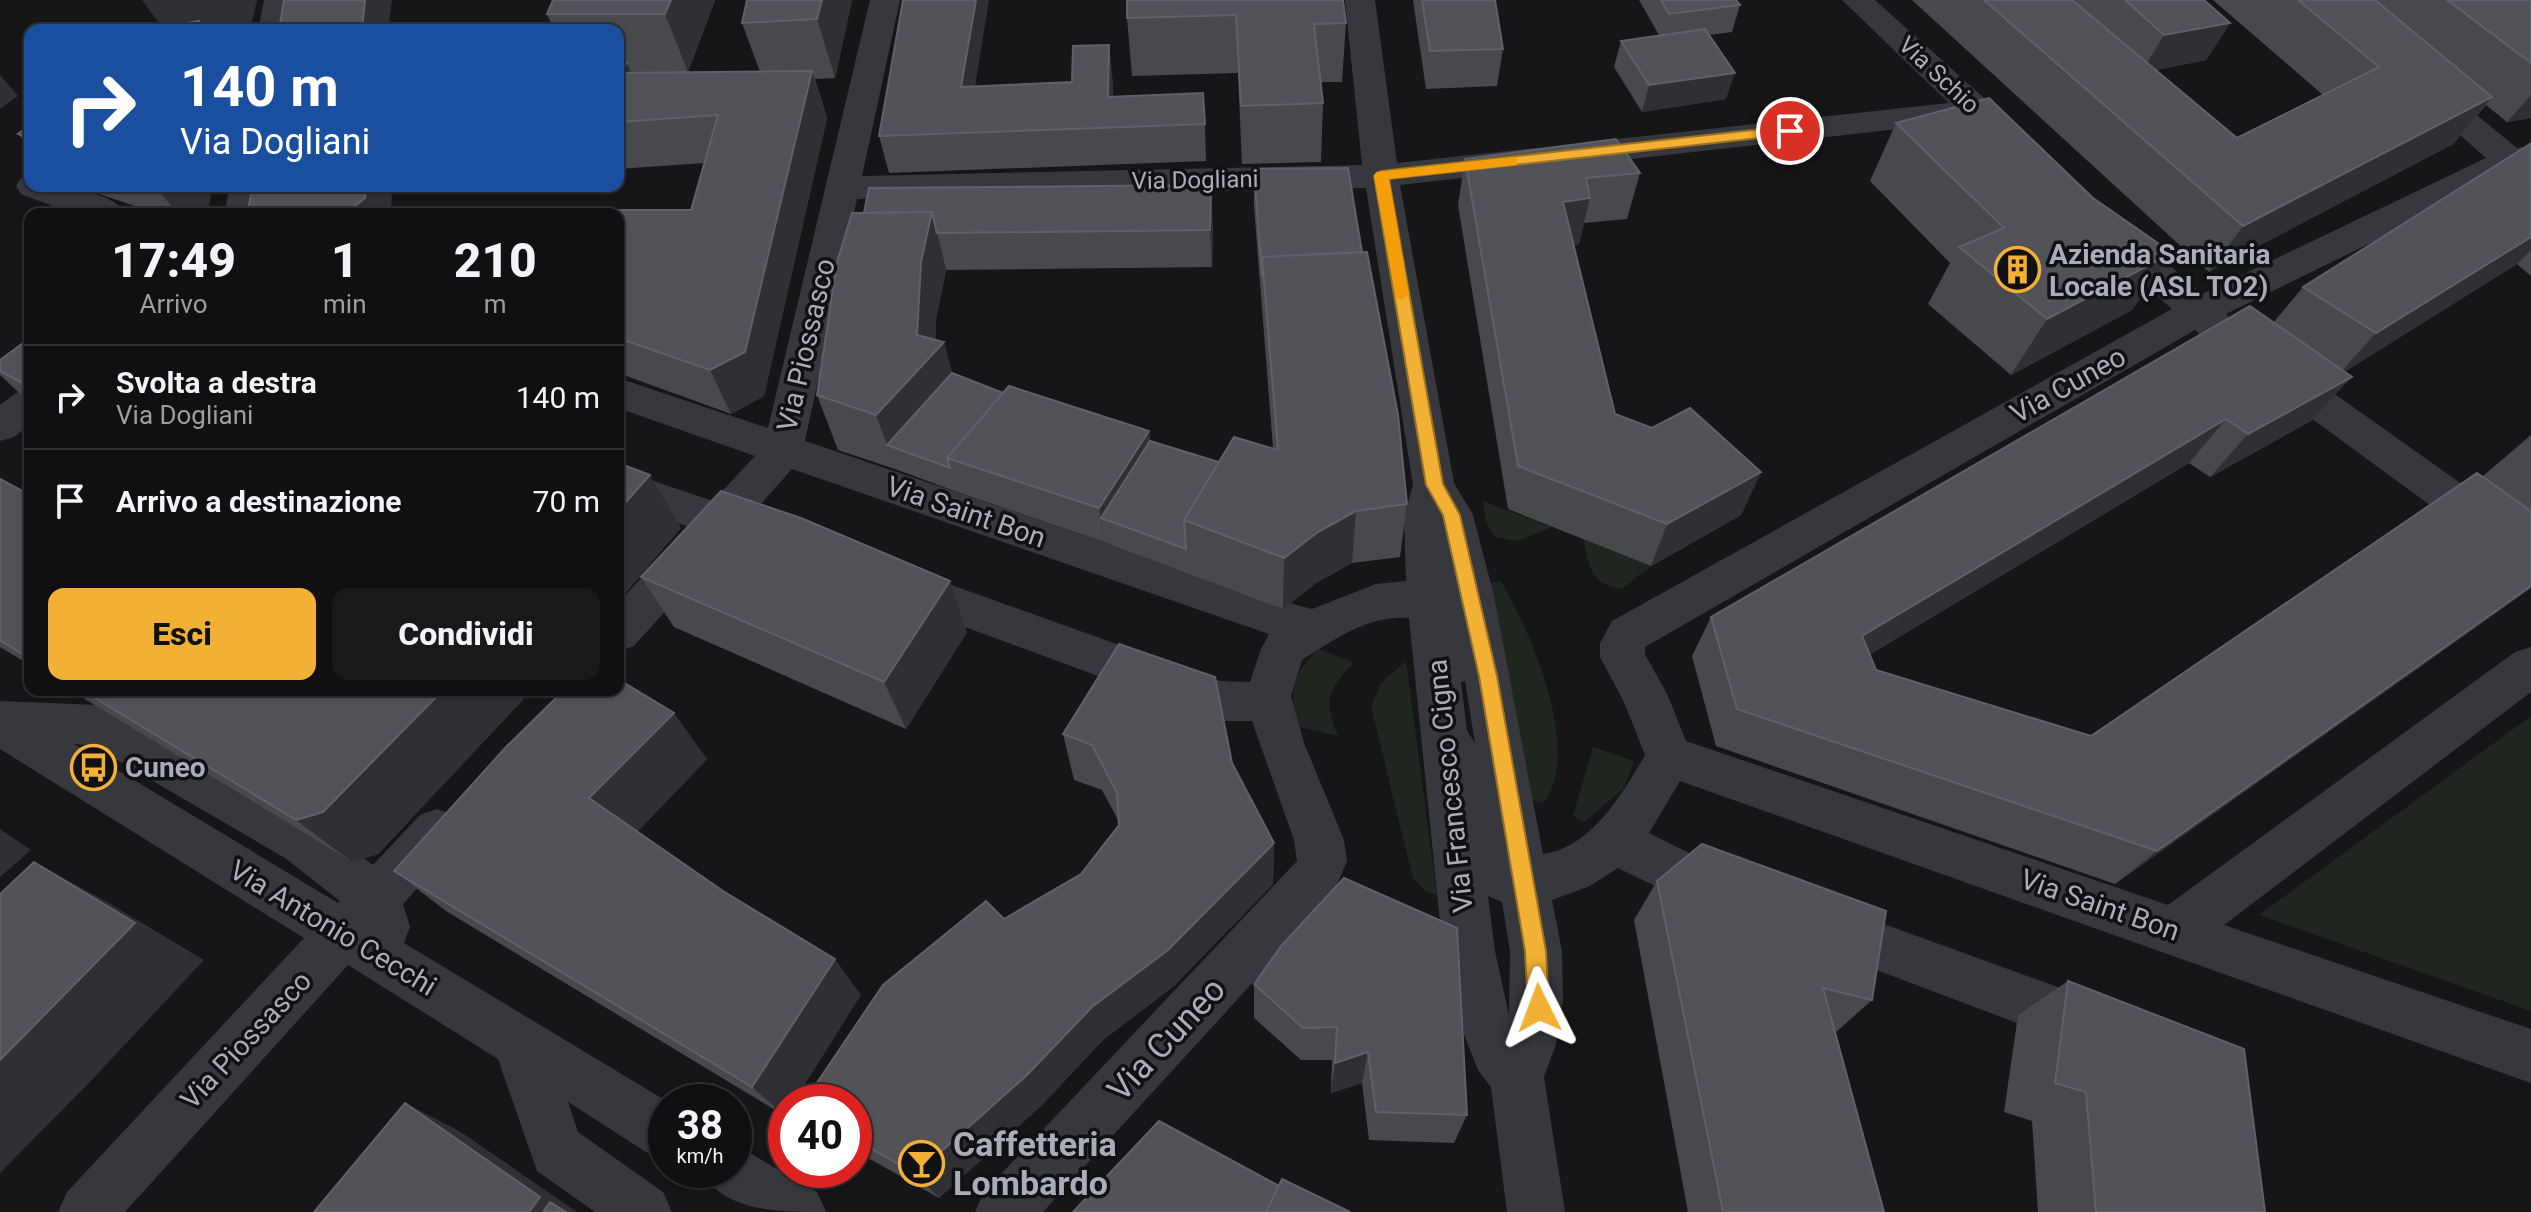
<!DOCTYPE html>
<html lang="it">
<style>
body{margin:0;font-family:Roboto,sans-serif;background:#19191b;color:#f1f3f6;height:100vh;display:flex;flex-direction:column;font-size:30px;white-space:nowrap}
*{box-sizing:border-box;margin:0}
p{font-size:26px;color:#9c9d9f}
.icon{flex:none;width:44px;height:44px;fill:none;stroke:currentColor;stroke-width:2;stroke-linecap:round;stroke-linejoin:round}
.map{position:relative;flex:1;overflow:hidden}
.panel{position:absolute;left:24px;top:208px;width:600px;height:488px;display:flex;flex-direction:column;background:#101012;border-radius:16px;box-shadow:0 2px 6px #0004,0 0 0 2px #303032}
.panel>*{flex:none}
.guide{position:absolute;left:24px;top:24px;width:600px;height:168px;border-radius:16px;box-shadow:0 2px 6px #0004,0 0 0 2px #303032;background:#1a4fa0;color:#fff;overflow:hidden}
.speed{position:absolute;left:648px;top:1084px;display:flex;gap:16px;font-size:40px;font-weight:700;text-align:center}
.speed>*{display:grid;place-content:center;width:104px;height:104px;border-radius:50%;background:#101012;box-shadow:0 2px 6px #0004,0 0 0 2px #303032;line-height:1}
.speed small{font-size:20px;font-weight:400}
.speed .limit{border:12px solid #d22;background:#fff;color:#111}
.pin{position:absolute;display:grid;place-items:center;width:68px;height:68px;color:#fff;margin:-34px;border:4px solid #fff;border-radius:50%;box-shadow:0 2px 8px #0007}
.me{position:absolute;width:88px;margin:-44px;rotate:357deg;stroke-linejoin:round;filter:drop-shadow(0 0 6px #0008)}
.turn{display:flex;align-items:center;gap:28px;height:168px;padding:0 24px;font-size:36px}
.turn .icon{width:104px;height:104px;stroke-width:2.5}
.turn b{display:block;font-size:56px;line-height:68px}
.eta{display:flex;justify-content:space-evenly;align-items:center;height:136px;text-align:center}
.eta b{font-size:48px;font-weight:800;line-height:56px}
.cta{display:flex;gap:16px;margin-top:auto;padding:16px 24px}
.cta a{flex:1;height:92px;border-radius:16px;background:#f2b134;color:#111;font-size:32px;font-weight:800;line-height:92px;text-align:center}
.cta a+a{background:#19191b;color:#f1f3f6}
ul{padding:0;list-style:none}
li{display:flex;align-items:center;gap:24px;height:104px;padding:0 24px;border-top:2px solid #303032}
li div{flex:1}
li b{display:block;font-size:30px}
li em{font-style:normal}
.map>svg:first-child{display:block}
</style>
<div class="map">
<svg width="2531" height="1212" viewBox="0 0 2531 1212">
<rect width="100%" height="100%" fill="#161618"/>
<!-- green -->
<path fill="#1e261f" d="M1483,501l69,26 -35,14 -22,-4 -8,-12z
M1583,539l68,27 -29,23c-31,-4 -33,-23 -39,-50z
M1501,581c29,50 82,169 43,222l-21,-5 -35,-215z
M1319,649l35,14c-26,26 -31,37 -16,73l-39,-9c-11,-33 -7,-55 20,-78z
M1406,661l31,234 -11,-3 -13,-14 -42,-171 10,-24z
M2531,716v295l-272,-96z
M1593,747l41,14 -10,27 -40,34 -11,-6z"/>
<g fill="none" stroke-linecap="round" stroke-linejoin="round">
<!-- minor -->
<path fill="#37383d" fill-rule="evenodd" d="M264,0h30l-4,30h-32z
M870,0h30l-38,176 500,-11 -17,-165h30l22,163 552,-60 -107,-103h33l128,115 5,8 -5,8c-15,3 -22,1 -34,-10l-569,64 54,298 19,32 21,81 49,258c48,-6 80,-61 102,-99l-21,-53 -24,-45v-14l12,-22 560,-312 -73,-65 -5,-9 5,-9 13,-3 13,3 77,68 284,-136 -80,-71 4,-7 12,-3 12,3 83,68 14,-2v42l-12,-3 -12,-9 -281,138 12,16 -6,10c-16,4 -24,2 -37,-10l-550,317v7l23,42 18,45 482,164 347,-253 16,-5v45l-307,233 307,104v54l-851,-302 -31,52 38,19 58,21 7,17 -7,17 -18,7 -72,-28 -37,-18 -28,18 -38,14 10,51 1,50 -7,43 -12,33 21,135h-58l-16,-125 -13,-17 -22,-56 -13,-63 -34,-333c-41,-3 -74,21 -107,42l-11,36 13,47 40,97 3,21 -15,35 -289,316h-68l9,-20 313,-331 -3,-21 -42,-119h-32l-16,-6 -315,-116 -7,-13 7,-13 15,-5 316,113 30,1 11,-33 8,-15 -477,-165 -40,45 8,3 6,12 -6,12 -15,5 -16,-6 -95,106 -16,6v-49l71,-76 -71,-25v-33l95,32 42,-45 -137,-48v-30l150,50zM1366,188l47,297 -9,32 2,64 -30,3 -64,25 -45,-12 -462,-156 52,-242zM1465,681l10,62 -8,-12 -6,-49zM1488,896l14,6 8,49 -1,64 -14,-64z
M30,175v11c26,0 82,4 97,28h-53l-53,-20 -5,-8 5,-8z
M230,186h34l-4,28h-36z
M2277,359l14,4 240,170v40l-15,-5 -253,-185 -5,-10 5,-10z
M30,388v36l-16,13 -14,4v-36l16,-12z
M0,701l98,4 16,6 205,115 54,39 47,-50 17,-6 17,6 7,16 -7,16 -51,57 7,23 -6,16 264,159 -2,58 -20,-8 -78,-50 10,30 85,60 9,20h-77l-58,-41 -39,-112 -150,-94 -223,247h-67l9,-20 237,-254 -304,-189zM74,744l17,1 194,113 55,43 -2,2z
M1826,903l284,103 8,19 -8,19 -19,7 -283,-107 -7,-17 7,-17z
M734,1144l83,48 9,20c-49,0 -103,0 -125,-42h33z"/>
</g>
<!-- wall -->
<path fill="#47494d" d="M715,0l-27,72h72l-18,-49 5,-23h105l-17,78 -20,1 12,39 -63,278 -33,18 -113,-41v-159l73,-4 13,-47 -86,6v-139h-64l-7,-16z
M1127,0l219,23 -4,59h-21l2,21 -2,59 -79,2 -4,-91 -106,3 -5,-58z
M1413,0h82l8,49 -6,37 -71,3z
M1639,0h97l4,5 -8,27 -23,3 17,64 -84,13 -28,-45 7,-26 38,-6z
M1912,0h292l26,23 -24,37 -50,10 81,68 86,-43 -110,-95h318v118l-24,4 -21,-17 -33,39 -244,128z
M1113,82v15l92,27 1,37 -317,12 -10,-37 96,-50z
M1896,123l197,75 79,55 -40,57 -121,65 -83,-71 22,-41 -80,-82z
M30,125v23l-12,-14z
M2531,144v132l-14,-12 -173,108 -33,49 -101,56 -21,-14 -320,192 7,15 215,66 392,-260 48,-41v153l-416,296 -399,-138 -24,-90 19,-39 562,-294 30,-36z
M1465,159l175,14 -13,46 -43,4 -5,21 -5,1 41,169 146,58 -20,43 -90,51 -143,-57 -50,-304z
M1254,169l108,83 45,252 -7,53 -48,6 -36,20 -33,26 -179,-67 -147,-50 -62,-23 -57,-19 -21,-55 47,-182 349,9 -1,45 -266,3 -10,49 -1,21 17,33 51,20 146,38 1,10 69,21 54,-14 -19,-242z
M75,186h137l-4,24 -7,4h-42z
M30,338v65l-30,-28v-15z
M0,479l30,16v170l-30,-18z
M641,577l326,55 -61,97 -232,-102z
M70,690h462l-154,164 -26,8z
M1063,734l169,29 42,80 -1,41 -99,102 -71,54 -61,65 -103,93 -85,-48v-48l150,-183 77,-45 38,-49v-3l-17,-32 -28,-10z
M707,759l-70,73 224,163 -75,107 -1,14 -339,-205 -52,-40z
M1344,878l123,237 -13,28 -85,-3 -7,-57 -31,10 1,-33h-31l-47,-42v-34z
M1657,881l215,119 -37,33 49,179h-196l-54,-292z
M2068,981l197,231h-227l-6,-91 -28,-9 14,-97z"/>
<!-- shaded-wall -->
<path fill="#2f3033" d="M142,0h115l-7,30h-86z
M365,0h27l-4,30h-26z
M671,0h44l-27,72 -23,-58z
M822,0h30l-17,78 -18,-59z
M976,0h13l-20,124 -8,-37z
M2230,23l-24,37 -65,13 23,-38z
M1109,45l4,37 -1,45 -4,-30z
M627,63l20,46 -28,-36z
M812,71l15,47 -63,278 -33,18 -21,-44z
M1735,73l-9,26 -84,13 7,-27z
M0,75l18,21 -18,13z
M2531,95v23l-24,4z
M2492,97l-39,47 -244,128 34,-46z
M1211,185l2,37 -1,45 -2,-37z
M155,186h57l-4,24 -7,4h-23z
M366,186h26l-1,28h-46z
M1590,198l-11,46 -26,4 10,-46z
M932,212l14,57 -10,50 -1,33 9,-10 15,56 -72,47 -11,-30 41,-80 4,-73z
M2531,237v13l-14,14 -182,114 41,-45z
M2172,253l-40,57 -121,65 36,-56z
M2352,377l-41,44 -101,56 38,-43z
M2226,419l-37,44 -353,212 26,-39z
M1149,431l3,35 -51,52 3,24 -5,-34z
M1761,472l-20,43 -90,51 16,-42z
M650,475l31,53 -63,74v-91z
M1356,511l-4,52 -36,20 -33,26 1,-51 34,-26z
M950,581l17,51 -61,97 -22,-47z
M2531,586v2l-416,296 42,-33z
M443,690h89l-154,164 -26,8 -56,-42z
M674,713l33,46 -79,82 -39,-43z
M0,829l31,21 -31,27z
M1274,843l-1,41 -99,102 -71,54 -61,65 -103,93 -23,-24 176,-167z
M34,862l73,40 97,58 -116,124 -88,89v-113z
M835,959l26,36 -67,107h-8l-1,14 -33,-29z
M1368,1052l-6,31 -31,10 4,-30z
M405,1103l56,29 116,80h-48z"/>
<!-- building -->
<path fill="#525359" stroke="#5f6168" stroke-width="2" d="M284,0h81l-3,30h-83z
M553,0h118l-6,14h-118z
M747,0h75l-5,19 -75,4z
M903,0h73l-15,87 111,-5 1,-36 36,-1 -1,52 95,-4 2,31 -326,12z
M1127,0h216l3,23 -32,1 9,79 -82,3 -5,-91 -109,3z
M1422,0h73l8,49 -73,2z
M1661,0h75l4,5 -71,9z
M1984,0h88l165,138 142,-71 -81,-67h77l117,97 -249,129z
M2125,0h79l26,23 -66,12z
M2447,0h84v63z
M199,21l-2,9h-49z
M1705,29l30,44 -86,12 -28,-44z
M618,63h9l-8,10 193,-2 -67,281 -35,18 -92,-32v-124h-41l-1,-4h115l27,-95 -100,7z
M1989,98l104,100 79,55 -125,66 -88,-72 45,-19 -108,-105z
M30,125v13l-12,-4z
M1616,139l24,34 -54,5 4,20 -27,4 52,212 37,14 38,-20 71,64 -94,52 -149,-58 -53,-307z
M2530,144l1,93 -155,96 -73,-46z
M1348,168l14,84 -100,5v20l-8,-108z
M1211,185l-1,45 -273,3 -5,-21 -68,1 5,-25z
M253,186h113l-1,12 -20,16h-98z
M932,212l-11,50 -4,73 27,7 -68,73 -59,-20 20,-133 15,-49z
M1367,252l31,163 9,89 -51,7 -38,21 -34,26 -100,-38 50,-83 44,13 -16,-193z
M2250,306l102,71 -104,57 -22,-15 -364,217 14,34 215,66 386,-263 54,38v75l-374,265 -420,-142 -26,-92z
M30,338v49l-30,-16v-11z
M952,373l51,20 -56,65 3,10 -63,-23z
M1009,386l140,45 -50,77 -152,-50z
M1150,441l69,21 -35,58 2,29 -85,-31z
M618,463l32,12 -32,36z
M0,479l30,16v164l-30,-19z
M721,491l80,27 149,63 -66,101 -243,-105z
M1119,644l96,33 17,86 42,80 -106,107 -76,57 -65,68 -111,99 -62,-35v-37h-50l79,-117 103,-84 18,18 77,-45 38,-49 -2,-32 -25,-48 -29,-11z
M618,679l56,34 -85,85 134,93 112,68 -83,128 -358,-216 112,-124 58,-57h54z
M82,690h361l-120,122 -27,8z
M1702,844l184,67 -14,89 -49,-12 61,224h-161l-66,-331z
M34,862l101,61 -135,137v-166z
M1344,878l113,50 10,187 -91,-3 -8,-60 -33,11 2,-36 -34,1 -49,-44 28,-39z
M2068,981l176,68 21,163h-169l-10,-120 -31,-9z
M405,1103l135,94 -11,15h-215z
M1159,1121l120,65 -13,26h-193z
M1282,1179l68,33h-84z
M550,1202l16,10h-23z"/>
<!-- route -->
<path fill="#f2b134" stroke="#9d7322" stroke-width="2" d="M1790,126l5,1v7l-406,45 54,305 17,31 37,161 49,275 3,57 -3,7 -7,3 -8,-3 -3,-7 -3,-57 -46,-275 -36,-161 -17,-30 -52,-309 7,-5z"/>
<!-- slow -->
<path fill="#f59e0b" d="M1512,157l5,1v7l-128,14 20,115 -7,6 -6,-2 -22,-122 2,-4z"/>
<!-- icons -->
<defs>
<symbol id="building-ring" viewBox="-11 -11 22 22"><circle r="9.5" fill="#111113" stroke="#f2b134" stroke-width="1.5"/><path d="M-4-6H4V6H1V3H-1V6H-4ZM-2.5-4.3h1.7v1.8h-1.7ZM.8-4.3h1.7v1.8H.8ZM-2.5-1h1.7V.8h-1.7ZM.8-1h1.7V.8H.8Z" fill="#f2b134"/></symbol>
<symbol id="bus-ring" viewBox="-11 -11 22 22"><circle r="9.5" fill="#111113" stroke="#f2b134" stroke-width="1.5"/><path d="M-5-6H5V4H4V6H2V4H-2V6H-4V4H-5ZM-3.5-4V0h7V-4ZM-3.5 1.2v1.5H-2V1.2ZM2 1.2v1.5H3.5V1.2Z" fill="#f2b134"/></symbol>
<symbol id="bar-ring" viewBox="-11 -11 22 22"><circle r="9.5" fill="#111113" stroke="#f2b134" stroke-width="1.5"/><path d="M-6-5H6L.8 .8V4.5H3.5V6h-7V4.5H-.8V.8Z" fill="#f2b134"/></symbol>
</defs>
<g fill-rule="evenodd">
<use href="#building-ring" x="1992" y="244" width="51" height="51"/>
<use href="#bus-ring" x="68" y="742" width="51" height="51"/>
<use href="#bar-ring" x="896" y="1138" width="51" height="51"/>
</g>
<g text-anchor="middle" dominant-baseline="central" stroke-width="7" stroke-linejoin="round" paint-order="stroke">
<!-- far-street labels -->
<g font-size="24" fill="#a8adb8" stroke="#111113">
<text transform="translate(1939 75) rotate(43)">Via Schio</text>
<text transform="translate(1195 180) rotate(-1)">Via Dogliani</text>
</g>
<!-- poi labels -->
<g font-size="28" font-weight="bold" fill="#a8adb8" stroke="#111113" text-anchor="start">
<text x="2049" y="254">Azienda Sanitaria<tspan x="2049" dy="32">Locale (ASL TO2)</tspan></text>
<text x="125" y="767">Cuneo</text>
</g>
<!-- street labels -->
<g font-size="28" fill="#a8adb8" stroke="#111113">
<text transform="translate(806 345) rotate(-77)">Via Piossasco</text>
<text transform="translate(2068 385) rotate(-29)">Via Cuneo</text>
<text transform="translate(966 512) rotate(19)">Via Saint Bon</text>
<text transform="translate(1450 786) rotate(-96)">Via Francesco Cigna</text>
<text transform="translate(2100 905) rotate(19)">Via Saint Bon</text>
<text transform="translate(333 928) rotate(31)">Via Antonio Cecchi</text>
<text transform="translate(246 1040) rotate(-47)">Via Piossasco</text>
</g>
<!-- near-street labels -->
<g font-size="34" fill="#a8adb8" stroke="#111113">
<text transform="translate(1166 1039) rotate(-47)">Via Cuneo</text>
</g>
<!-- near-poi labels -->
<g font-size="34" font-weight="bold" fill="#a8adb8" stroke="#111113" text-anchor="start">
<text x="953" y="1144">Caffetteria<tspan x="953" dy="39">Lombardo</tspan></text>
</g>
</g>
</svg>
<div class="speed"><div>38<small>km/h</small></div><div class="limit">40</div></div>
<div class="pin" style="left:1790px;top:131px;background:#d93025"><svg class="icon" aria-label="arrive" viewBox="0 0 24 24"><path d="M6 21V4h12l-3 4 3 4H6"/></svg></div>
<svg class="me" style="left:1539px;top:1008px" viewBox="-20 -20 40 40"><path d="M0-17L14 15 0 8-14 15z" fill="#f2b134" stroke="#fff" stroke-width="4"/></svg>
<div class="guide">
<div class="turn"><svg class="icon" aria-label="right" viewBox="0 0 24 24"><path d="M7 20v-9h11M14 6l5 5-5 5"/></svg><div><b>140 m</b>Via Dogliani</div></div>
</div>
<section class="panel">
<div class="eta">
<div><b>17:49</b><p>Arrivo</p></div>
<div><b>1</b><p>min</p></div>
<div><b>210</b><p>m</p></div>
</div>
<ul>
<li><svg class="icon" aria-label="right" viewBox="0 0 24 24"><path d="M7 20v-9h11M14 6l5 5-5 5"/></svg><div><b>Svolta a destra</b><p>Via Dogliani</p></div><em>140 m</em></li>
<li><svg class="icon" aria-label="arrive" viewBox="0 0 24 24"><path d="M6 21V4h12l-3 4 3 4H6"/></svg><div><b>Arrivo a destinazione</b></div><em>70 m</em></li>
</ul>
<div class="cta"><a>Esci</a><a>Condividi</a></div>
</section>
</div>
